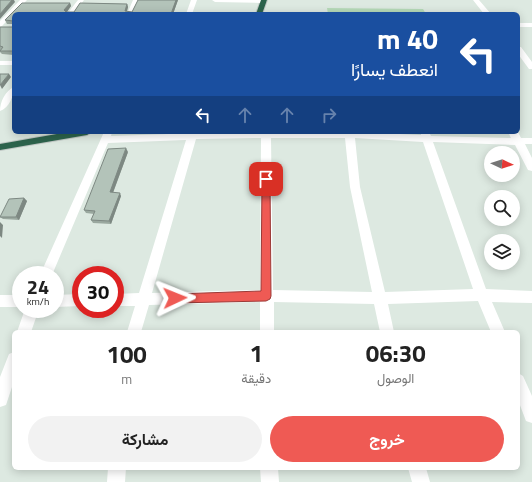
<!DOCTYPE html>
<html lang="ar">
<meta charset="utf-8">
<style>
body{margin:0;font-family:"Titillium Web",Vazirmatn,sans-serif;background:#f2f2f2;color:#222;direction:rtl;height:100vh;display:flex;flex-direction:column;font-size:15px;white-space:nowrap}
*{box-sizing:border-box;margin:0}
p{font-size:13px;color:#767676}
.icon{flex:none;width:22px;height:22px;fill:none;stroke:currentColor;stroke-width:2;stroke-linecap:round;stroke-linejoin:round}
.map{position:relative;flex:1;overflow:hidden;direction:ltr}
.sheet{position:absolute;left:12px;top:330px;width:508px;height:140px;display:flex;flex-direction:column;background:#fff;border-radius:6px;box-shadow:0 2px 10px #0003;direction:rtl}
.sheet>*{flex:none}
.guide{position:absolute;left:12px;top:12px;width:508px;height:122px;border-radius:6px;box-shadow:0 2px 10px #0003;direction:rtl;background:#1a4fa0;color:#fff;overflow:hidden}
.needle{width:26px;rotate:94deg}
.tools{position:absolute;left:484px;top:146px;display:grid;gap:8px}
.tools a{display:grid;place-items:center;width:36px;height:36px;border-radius:50%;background:#fff;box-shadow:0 2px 10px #0003;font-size:20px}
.speed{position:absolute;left:12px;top:266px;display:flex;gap:8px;font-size:20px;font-weight:700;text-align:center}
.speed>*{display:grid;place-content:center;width:52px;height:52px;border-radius:50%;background:#fff;box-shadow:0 2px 10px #0003;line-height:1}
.speed small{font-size:10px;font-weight:400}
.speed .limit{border:6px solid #d22;background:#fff;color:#111}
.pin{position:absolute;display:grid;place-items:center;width:34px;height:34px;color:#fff;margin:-17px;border-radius:8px;box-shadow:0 2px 6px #0006}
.me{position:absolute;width:44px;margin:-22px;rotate:88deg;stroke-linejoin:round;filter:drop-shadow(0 0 3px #0008)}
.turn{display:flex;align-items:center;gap:14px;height:84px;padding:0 16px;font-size:18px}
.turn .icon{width:52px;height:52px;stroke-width:2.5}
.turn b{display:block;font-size:28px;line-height:34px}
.lanes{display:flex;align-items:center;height:38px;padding:0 16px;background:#0003;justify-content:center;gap:20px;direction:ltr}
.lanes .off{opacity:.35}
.eta{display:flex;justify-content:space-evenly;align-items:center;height:68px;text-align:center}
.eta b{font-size:24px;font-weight:700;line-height:28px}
.button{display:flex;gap:8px;margin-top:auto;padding:8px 16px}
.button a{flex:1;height:46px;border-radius:24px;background:#ef5a54;color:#fff;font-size:16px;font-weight:700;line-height:46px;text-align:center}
.button a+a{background:#f2f2f2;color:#222}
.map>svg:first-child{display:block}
</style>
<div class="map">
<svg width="532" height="482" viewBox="0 0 532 482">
<rect width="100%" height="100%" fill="#dde9e1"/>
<!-- green -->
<path fill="#b6dab8" d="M327,8l96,1 3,5h-98z"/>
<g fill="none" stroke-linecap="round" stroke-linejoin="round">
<defs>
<path id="highway" d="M261,0h6l-5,14h-6z
M68,132h24l-5,3 -87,15v-6z"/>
</defs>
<!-- highway casing -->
<use href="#highway" stroke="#c0c7c4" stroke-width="2"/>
<!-- street -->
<path fill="#fff" fill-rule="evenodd" d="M20,0h7l-25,26 -2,1v-6z
M78,0h6l-10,14h-7z
M133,0h6l-6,14h-6z
M191,0h6l-5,14h-6z
M212,0h55v1l-3,2 -49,-1z
M473,0h6l12,14h-7z
M518,23h14v4h-14z
M518,47h3l11,15v7h-3l-11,-15z
M0,61h14v4h-14z
M14,87c0,9 -5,21 -14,24 0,-9 5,-20 14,-24z
M104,132h8l-1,4c103,-4 207,-6 310,-1v-3h8l2,4 78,2h2l-3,-6h10l3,6h11v6h-7l7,14v13l-4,-1 -13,-25 -82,-3 53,147 46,2v12l-40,-1 13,30h-14l-13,-31 -90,3 6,28h-14l-6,-28 -100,-2v30h-14v-30l-111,3 -8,27h-14l8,-26h-20v-12l24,-1 47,-153 -78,3 -56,132h-12zM261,138l-1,152 -108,3 44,-154zM271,138h74l5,49 22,105 -99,-2zM355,138l68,4 50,147 -88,3 -25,-105z
M81,294v12l-26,1v-12z
M0,295h21v12h-21z
M25,309h14l-8,23h-14z
M14,352v29l-8,24 -6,2v-30l9,-23z
M518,373l5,3 9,20v27l-6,-2 -8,-21z
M108,468h18l-1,14h-18z
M260,468h18l1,14h-18z
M408,468h18l4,14h-18z"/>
<!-- highway -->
<use href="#highway" fill="#2c634c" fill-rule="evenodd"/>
</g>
<!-- wall -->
<path fill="#9aa89f" d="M138,0h40l-5,14h-159v41l-12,-1 -2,-2v-25h12l2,-1 -1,-2h-6l-2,-4 17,-17h48l1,3 -4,6h7l6,-9 47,1 1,3 -1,4 5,1z
M128,152l-15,41 8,3 -10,28 -18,-1 -2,-3 3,-6 -8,-1 -2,-3z
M24,198l3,3 -8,19 -16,-1 -3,-2z"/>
<!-- shaded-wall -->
<path fill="#7d8882" d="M12,0h2l1,2 -15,17v-5z
M176,0h2l-5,14h-2z
M70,3l1,3 -5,7 -2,-3z
M127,4l1,3 -2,7 -1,-3z
M9,74l2,3 -9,12 -2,-4z
M126,148l2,4 -16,43 -2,-3z
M120,193l1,3 -10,28 -2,-3z
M24,198l3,3 -8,19 -3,-3z
M0,222l3,3 -1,13 -2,-2z"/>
<!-- building -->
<path fill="#b3c3b9" stroke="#7d8882" d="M0,0h12l-12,14z
M138,0h38l-5,14h-157v37h-14l3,-4 -3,-1v-19h12l2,-1 -1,-5 -8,-1 17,-17h48l-6,7 2,2h8l6,-9 47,1 -2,7 7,1z
M0,74h9l-9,11z
M126,148l-16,44 10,1 -11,28 -18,-1 4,-9 -11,-1 24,-61z
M24,198l-8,19h-16l9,-18z"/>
<!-- route -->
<path fill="#ef5a54" stroke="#9b3a37" d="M266,176l4,3 1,117 -1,3 -4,2 -91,2 -4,-1 -1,-4 1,-3 4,-1 86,-3 1,-112z"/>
</svg>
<div class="tools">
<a><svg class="needle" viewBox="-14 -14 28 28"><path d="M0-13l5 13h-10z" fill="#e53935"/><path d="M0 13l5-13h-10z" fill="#767676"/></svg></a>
<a><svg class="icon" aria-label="search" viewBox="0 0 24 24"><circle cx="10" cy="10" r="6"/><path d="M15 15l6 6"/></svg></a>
<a><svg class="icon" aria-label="layers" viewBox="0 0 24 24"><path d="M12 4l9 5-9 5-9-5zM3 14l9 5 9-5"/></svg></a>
</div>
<div class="speed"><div>24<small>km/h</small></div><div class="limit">30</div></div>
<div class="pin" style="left:266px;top:179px;background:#d93025"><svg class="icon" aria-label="arrive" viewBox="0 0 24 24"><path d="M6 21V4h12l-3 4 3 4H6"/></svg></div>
<svg class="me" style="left:175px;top:298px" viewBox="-20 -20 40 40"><path d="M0-17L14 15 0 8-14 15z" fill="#ef5a54" stroke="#fff" stroke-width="4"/></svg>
<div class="guide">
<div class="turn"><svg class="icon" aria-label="left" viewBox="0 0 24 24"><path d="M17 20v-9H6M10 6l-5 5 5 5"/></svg><div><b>40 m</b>انعطف يسارًا</div></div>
<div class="lanes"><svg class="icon" aria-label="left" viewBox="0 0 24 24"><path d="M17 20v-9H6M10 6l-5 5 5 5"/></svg><svg class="icon off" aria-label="ahead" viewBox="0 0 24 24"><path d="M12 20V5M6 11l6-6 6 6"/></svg><svg class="icon off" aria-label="ahead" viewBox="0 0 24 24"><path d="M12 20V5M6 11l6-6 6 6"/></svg><svg class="icon off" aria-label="right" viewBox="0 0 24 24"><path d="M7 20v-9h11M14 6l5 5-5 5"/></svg></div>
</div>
<section class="sheet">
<div class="eta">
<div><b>06:30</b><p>الوصول</p></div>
<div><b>1</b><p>دقيقة</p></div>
<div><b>100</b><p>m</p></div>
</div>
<div class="button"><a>خروج</a><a>مشاركة</a></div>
</section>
</div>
